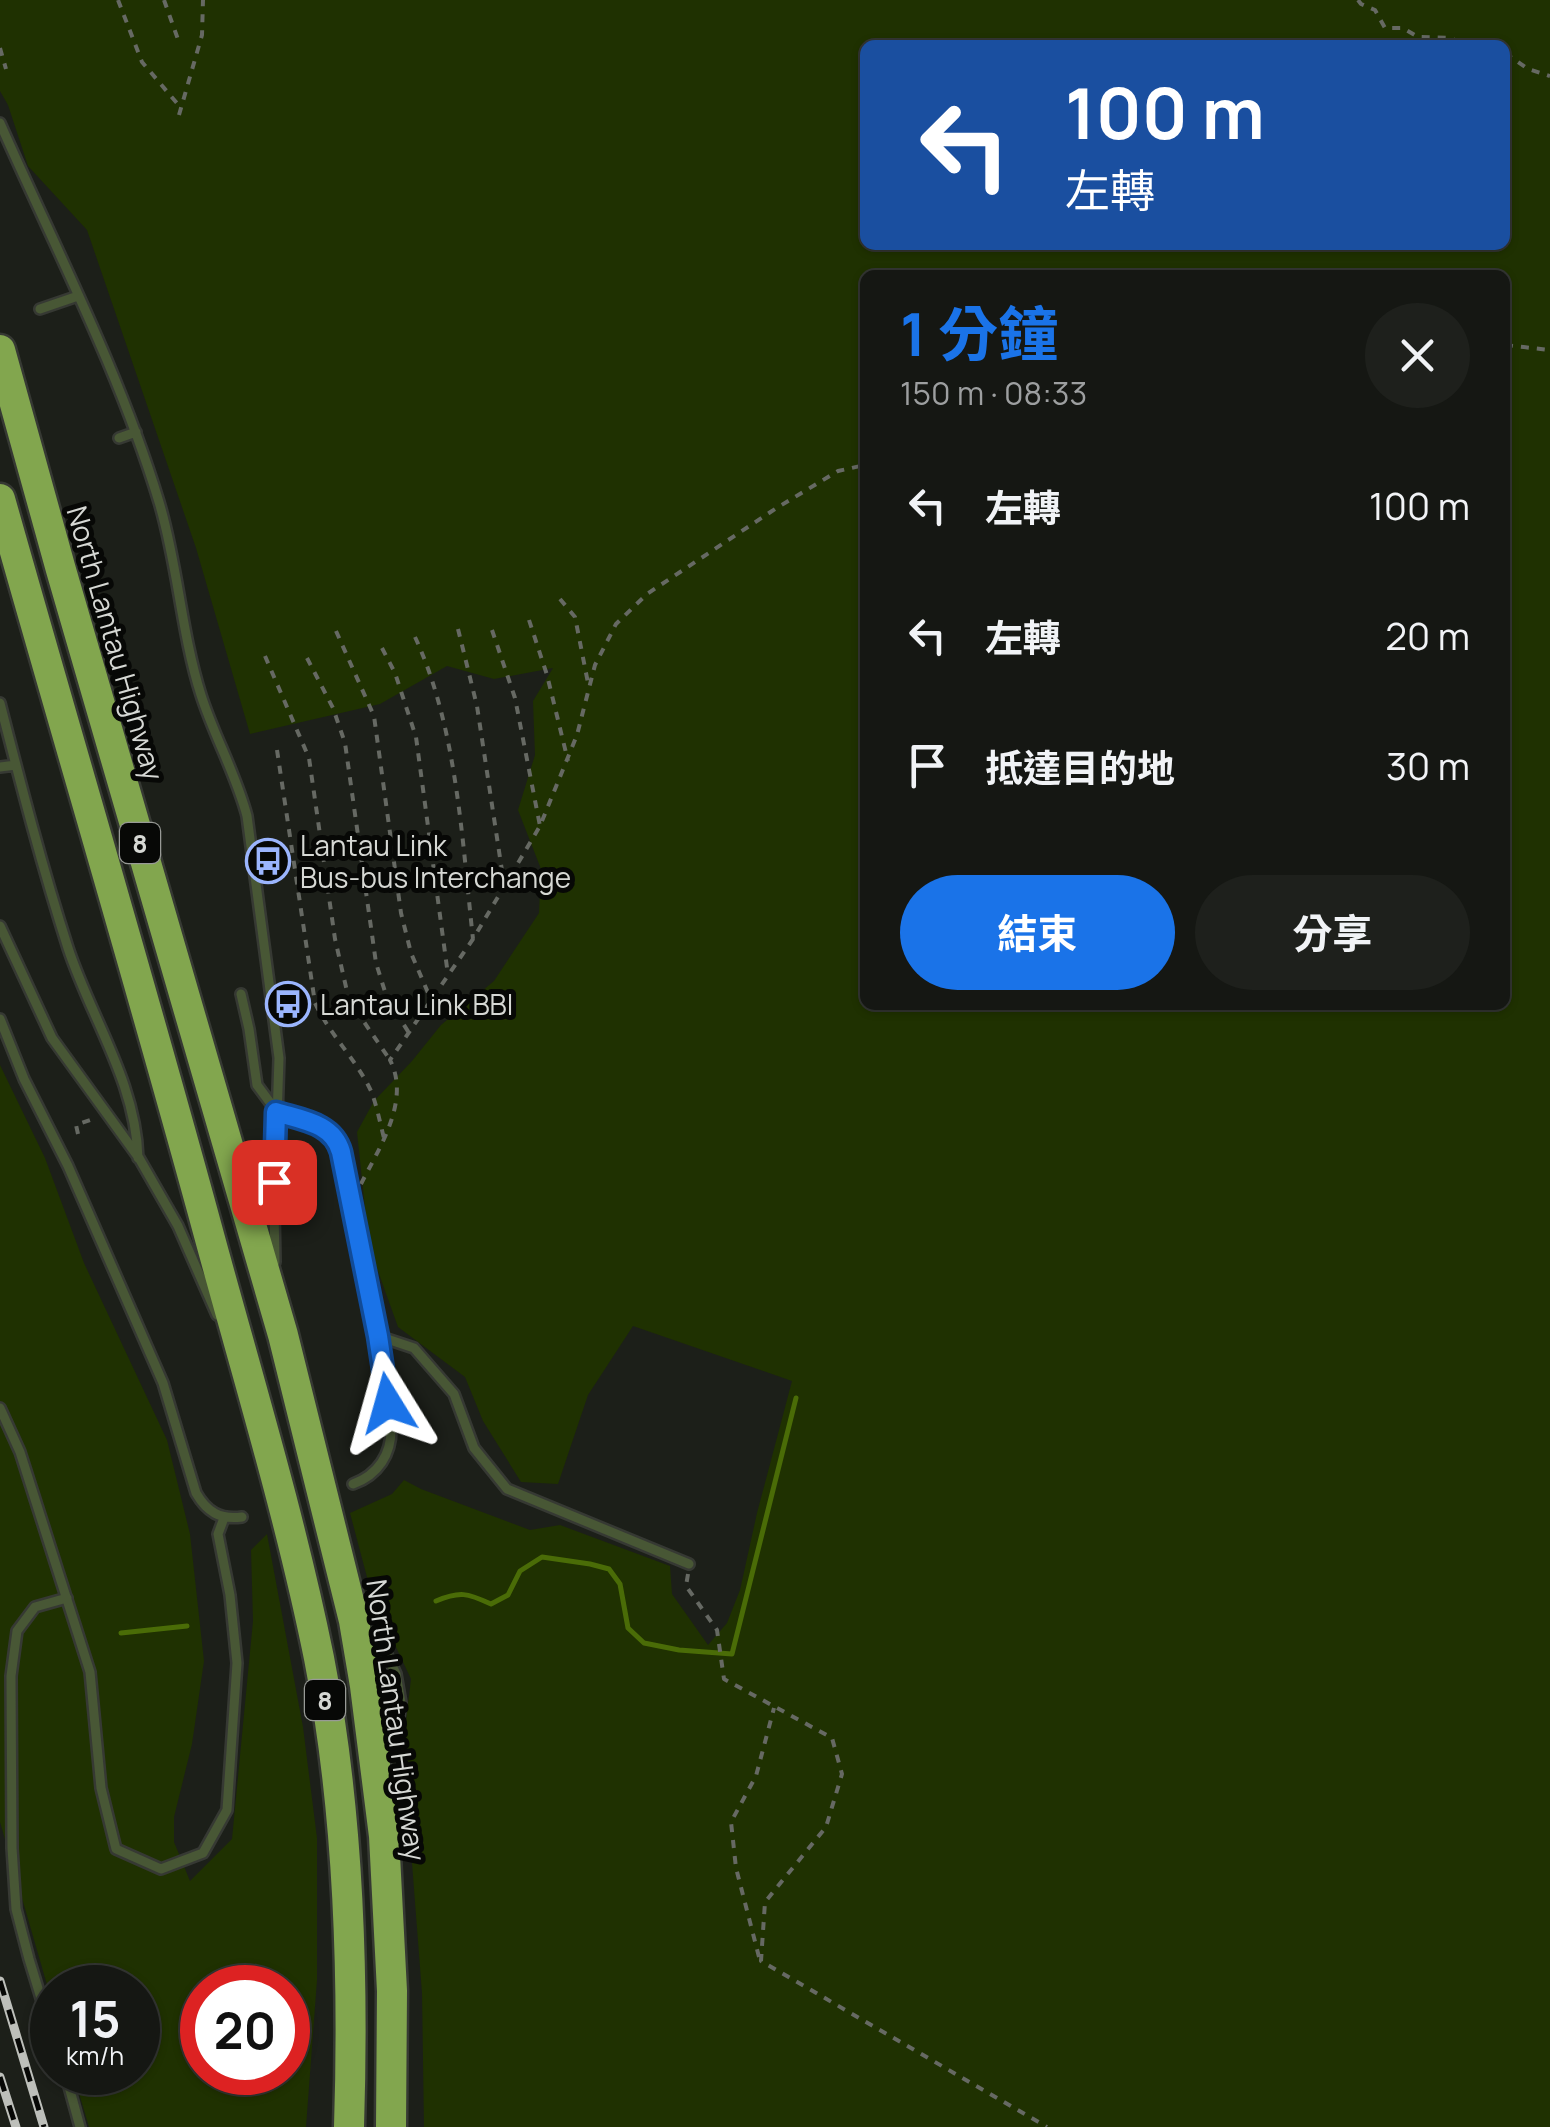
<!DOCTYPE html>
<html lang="zh-TW">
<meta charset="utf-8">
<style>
body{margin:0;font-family:Manrope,"Noto Sans TC",sans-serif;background:#1e201c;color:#f1f3f6;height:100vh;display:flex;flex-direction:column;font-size:38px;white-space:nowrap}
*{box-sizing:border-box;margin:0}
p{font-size:32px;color:#9d9fa0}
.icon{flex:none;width:55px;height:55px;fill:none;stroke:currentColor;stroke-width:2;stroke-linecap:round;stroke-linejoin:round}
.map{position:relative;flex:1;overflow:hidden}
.side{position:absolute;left:860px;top:270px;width:650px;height:740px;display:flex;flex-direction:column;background:#151713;border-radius:15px;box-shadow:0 2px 8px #0004,0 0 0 2px #343633}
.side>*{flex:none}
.top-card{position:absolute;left:860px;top:40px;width:650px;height:210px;border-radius:15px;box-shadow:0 2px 8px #0004,0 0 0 2px #343633;background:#1a4fa0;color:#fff;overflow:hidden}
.speed{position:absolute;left:30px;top:1965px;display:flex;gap:20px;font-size:50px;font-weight:700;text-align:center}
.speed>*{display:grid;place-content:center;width:130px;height:130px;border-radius:50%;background:#151713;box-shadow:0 2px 8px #0004,0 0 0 2px #343633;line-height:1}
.speed small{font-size:25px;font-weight:400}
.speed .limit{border:15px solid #d22;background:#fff;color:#111}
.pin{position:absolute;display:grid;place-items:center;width:85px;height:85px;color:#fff;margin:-42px;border-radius:20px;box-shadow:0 5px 15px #0006}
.me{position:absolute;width:110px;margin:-55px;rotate:352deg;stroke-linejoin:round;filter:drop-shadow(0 0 8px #0008)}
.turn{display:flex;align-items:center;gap:35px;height:210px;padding:0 40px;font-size:45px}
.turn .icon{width:130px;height:130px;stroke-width:2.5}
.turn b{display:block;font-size:70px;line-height:85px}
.round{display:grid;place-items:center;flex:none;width:105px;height:105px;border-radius:52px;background:#1e201c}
.head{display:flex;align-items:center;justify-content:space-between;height:170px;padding:0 40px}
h1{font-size:60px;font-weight:700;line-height:75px;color:#1a73e8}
.primary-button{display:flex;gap:20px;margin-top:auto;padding:20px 40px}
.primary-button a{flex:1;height:115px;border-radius:60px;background:#1a73e8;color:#fff;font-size:40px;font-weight:700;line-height:115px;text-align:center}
.primary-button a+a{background:#1e201c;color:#f1f3f6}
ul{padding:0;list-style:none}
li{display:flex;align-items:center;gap:30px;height:130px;padding:0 40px}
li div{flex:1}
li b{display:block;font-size:38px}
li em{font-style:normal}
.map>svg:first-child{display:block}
</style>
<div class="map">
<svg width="1550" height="2127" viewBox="0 0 1550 2127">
<rect width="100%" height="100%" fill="#1c1f19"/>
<!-- green -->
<path fill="#1f3101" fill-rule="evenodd" d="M0,0h1550v2127h-1126l-2,-134 -19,-247 8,-67 -39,-83 -22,-83 42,-19 12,-14 17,9 109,41 30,-5 110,41 2,28 36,51 19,-22 13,-33 17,-77 35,-132 -159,-55 -45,69 -30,89 -37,-2 -38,-61 -18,-44 -67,-50 -29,-81 -12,-114 17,-31 38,-40 29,-36 53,-44 45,-68 2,-44 -23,-59 17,-55 -2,-54 20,-33 -59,11 -47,-13 -67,38 -130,30 -54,-186 -109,-318 -59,-64 -20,-61 -8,-14zM1505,45v200h-640v-200zM865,275h640v730h-640z
M0,1065l45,93 39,105 83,177 23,94 14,127 -12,83 -18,73v25l16,39 42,-42 21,-218 -2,-71 16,-16 36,193 14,111v142l-11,147h-217l-16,-54 65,-1v-84h-86v14l-52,-180zM202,1988h86v84h-86z"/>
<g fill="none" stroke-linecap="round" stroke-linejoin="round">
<!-- stream -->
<path stroke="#4a6c07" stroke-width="5" d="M436,1601c24,-10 31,-8 55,3l17,-9 12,-24 22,-14 48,7 19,5 11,15 8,44 16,15 35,7 53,4 64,-256
M121,1633l66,-7"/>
<defs>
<path id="service" d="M0,123c55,125 119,247 159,379 19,63 22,130 42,193 13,41 35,79 46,121l32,242 -5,151 1,53
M40,309l38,-13
M119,438l17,-6
M0,703c21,82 42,164 68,245 23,70 68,134 70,210
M0,767l16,-2
M0,926l52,112 87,120 39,68 39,89
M241,994l8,35 8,56 20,27 53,19 8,11 3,10 37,184 13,91c1,27 -13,48 -38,57
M0,1019l24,60 44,87 95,217 33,110c11,19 24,27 46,24
M378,1336l36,12 40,46 20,54 33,41 182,75
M0,1408l20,44 70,220 11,116 15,61 45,20 42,-16 24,-43 10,-147 -7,-68 -12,-61 6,-16
M364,1629l17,13 15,32 5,29 -3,21 -16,28
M52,2034l-23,-75 -13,-50 -4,-61 -1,-172 6,-45 18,-24 32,-9
M65,2072l15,55"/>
<path id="motorway" d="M0,350l61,220 222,765 71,286 11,65 19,150 8,155 -1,136
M0,499c69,245 142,489 209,736 38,140 81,280 110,423 30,153 35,313 30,469"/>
</defs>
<!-- service casing -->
<use href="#service" stroke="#363933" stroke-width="14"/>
<!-- motorway casing -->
<use href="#motorway" stroke="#363933" stroke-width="35"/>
<!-- path -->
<path stroke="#666963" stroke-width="4" stroke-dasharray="8 8" stroke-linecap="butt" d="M118,0l24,62 39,46
M164,0l16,45
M1358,0l3,4 14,6 10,18h18l15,9 33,1 9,5 9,2
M0,48l6,21
M1505,53l23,16 22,7
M179,115l23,-80 1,-35
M1505,345l45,5
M560,599l15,18 13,66
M529,620l18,55 21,86
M458,629l19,77 27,178
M492,630l23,68 25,128
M336,631l38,85 27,197 10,40 21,49
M415,637c42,90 47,203 58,302
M382,648l13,25 21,64 32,238
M265,656l44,102 26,181 14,61 41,60
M307,658l26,50 12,35 31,220 11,35 22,35
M277,750l38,253c15,32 41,56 56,88 6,15 9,32 13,47
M78,1134l-2,-9 14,-5
M305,1147l3,75
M361,1184c18,-36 50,-83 29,-124l83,-121 67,-113 37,-91 18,-70 21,-41 31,-30 128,-85 63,-38 27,-6
M688,1574l-2,12 31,44 7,49 108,59 10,36 -16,53 -61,75 -4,59 286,166
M759,1957l-23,-89 -5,-46 25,-46 18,-68"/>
<!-- service -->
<use href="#service" stroke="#485735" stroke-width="9"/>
<!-- motorway -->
<use href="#motorway" stroke="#82a64e" stroke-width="30"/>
<defs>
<path id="rail" d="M0,1981l44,146
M0,2077l16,50"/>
</defs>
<!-- rail casing -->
<use href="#rail" stroke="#bdbfba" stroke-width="9"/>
<!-- rail -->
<use href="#rail" stroke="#070806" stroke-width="5" stroke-dasharray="15" stroke-linecap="butt"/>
</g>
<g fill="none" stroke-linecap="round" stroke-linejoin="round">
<defs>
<path id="route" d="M274,1182l2,-70c26,8 57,11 65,40l37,184 10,67"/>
</defs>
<!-- route casing -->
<use href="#route" stroke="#114b97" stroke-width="25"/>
<!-- route -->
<use href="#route" stroke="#1a73e8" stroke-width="18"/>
</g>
<!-- icons -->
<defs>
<symbol id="bus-ring" viewBox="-11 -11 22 22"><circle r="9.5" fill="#070806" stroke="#9bb5fd" stroke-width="1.5"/><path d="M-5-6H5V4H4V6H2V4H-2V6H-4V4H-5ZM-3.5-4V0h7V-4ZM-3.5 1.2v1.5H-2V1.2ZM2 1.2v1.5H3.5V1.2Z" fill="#9bb5fd"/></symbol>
</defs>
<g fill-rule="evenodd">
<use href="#bus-ring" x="243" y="836" width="50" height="50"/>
<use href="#bus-ring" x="263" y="979" width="50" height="50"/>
</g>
<g text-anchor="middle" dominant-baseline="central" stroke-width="10" stroke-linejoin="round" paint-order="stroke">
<!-- shield labels -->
<g fill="#070806" stroke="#989a96" stroke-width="2.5">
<rect x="120" y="823" width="40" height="40" rx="8"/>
<rect x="305" y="1680" width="40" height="40" rx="8"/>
</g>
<g font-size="25" font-weight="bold" fill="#d6d8d4">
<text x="140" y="843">8</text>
<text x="325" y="1700">8</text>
</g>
<!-- street labels -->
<g font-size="28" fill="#d6d8d4" stroke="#070806">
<text transform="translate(116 643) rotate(74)">North Lantau Highway</text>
<text transform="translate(397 1720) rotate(82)">North Lantau Highway</text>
</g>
<!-- poi labels -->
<g font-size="28" fill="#d6d8d4" stroke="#070806" text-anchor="start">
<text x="300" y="845">Lantau Link<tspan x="300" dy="32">Bus-bus Interchange</tspan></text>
<text x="320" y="1004">Lantau Link BBI</text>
</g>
</g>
</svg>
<div class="speed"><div>15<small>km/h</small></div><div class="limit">20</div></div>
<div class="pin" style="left:274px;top:1182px;background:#d93025"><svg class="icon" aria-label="arrive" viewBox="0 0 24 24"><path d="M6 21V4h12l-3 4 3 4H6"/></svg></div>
<svg class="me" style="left:388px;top:1403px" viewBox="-20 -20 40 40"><path d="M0-17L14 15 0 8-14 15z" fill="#1a73e8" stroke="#fff" stroke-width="4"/></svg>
<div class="top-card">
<div class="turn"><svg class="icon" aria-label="left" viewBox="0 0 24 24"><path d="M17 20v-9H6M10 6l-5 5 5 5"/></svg><div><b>100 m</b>左轉</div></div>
</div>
<section class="side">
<div class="head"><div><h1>1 分鐘</h1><p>150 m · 08:33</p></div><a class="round"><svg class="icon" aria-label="close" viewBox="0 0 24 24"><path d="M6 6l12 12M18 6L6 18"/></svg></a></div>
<ul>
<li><svg class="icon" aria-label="left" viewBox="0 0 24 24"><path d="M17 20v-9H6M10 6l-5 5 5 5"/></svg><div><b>左轉</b></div><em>100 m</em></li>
<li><svg class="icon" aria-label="left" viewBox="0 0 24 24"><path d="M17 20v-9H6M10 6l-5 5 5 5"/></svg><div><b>左轉</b></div><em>20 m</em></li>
<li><svg class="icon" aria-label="arrive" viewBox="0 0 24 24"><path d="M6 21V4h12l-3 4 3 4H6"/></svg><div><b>抵達目的地</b></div><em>30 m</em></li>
</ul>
<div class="primary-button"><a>結束</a><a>分享</a></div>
</section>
</div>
